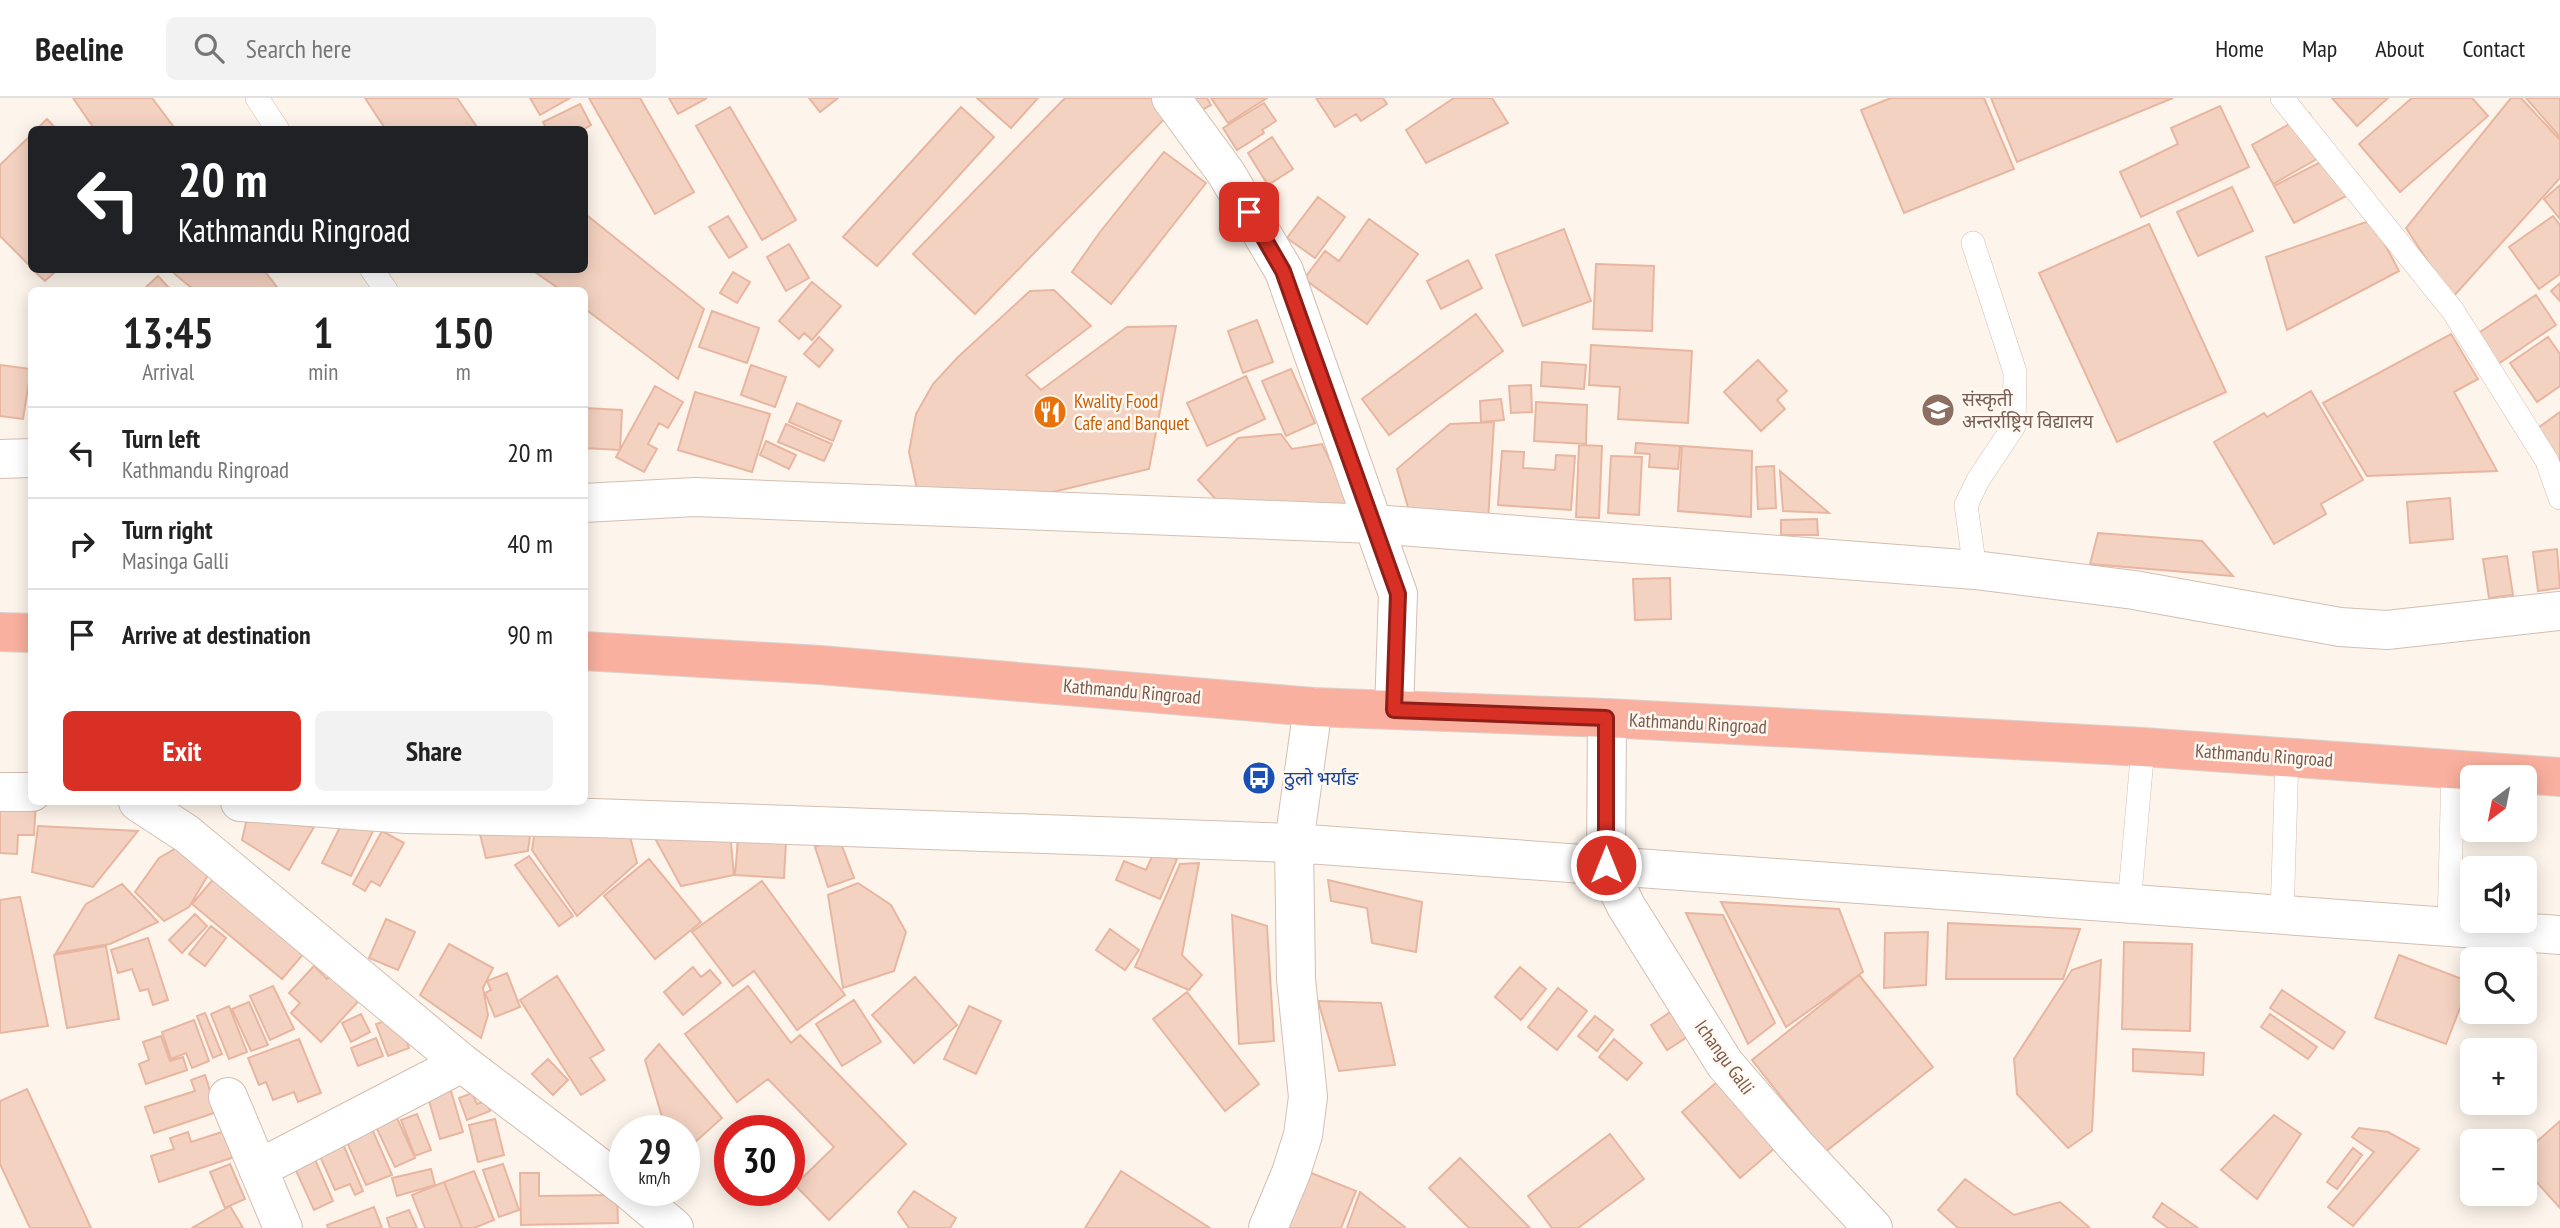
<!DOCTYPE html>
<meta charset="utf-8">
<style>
body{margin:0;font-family:"PT Sans Narrow","Noto Sans Devanagari",sans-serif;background:#f2f2f2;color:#222;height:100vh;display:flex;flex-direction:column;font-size:26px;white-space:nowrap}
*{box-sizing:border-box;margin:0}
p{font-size:23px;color:#767676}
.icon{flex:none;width:38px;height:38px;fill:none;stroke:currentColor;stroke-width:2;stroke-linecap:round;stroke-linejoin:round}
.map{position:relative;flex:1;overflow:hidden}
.sheet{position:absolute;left:28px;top:189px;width:560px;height:518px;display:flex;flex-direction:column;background:#fff;border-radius:10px;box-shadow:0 4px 18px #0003}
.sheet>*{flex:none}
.guide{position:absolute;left:28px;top:28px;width:560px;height:147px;border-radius:10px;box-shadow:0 4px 18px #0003;background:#202124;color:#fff;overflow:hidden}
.needle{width:46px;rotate:212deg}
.buttons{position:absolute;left:2460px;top:667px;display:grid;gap:14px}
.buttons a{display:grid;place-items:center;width:77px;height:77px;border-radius:10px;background:#fff;box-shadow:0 4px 18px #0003;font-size:35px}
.speed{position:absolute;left:609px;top:1017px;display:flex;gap:14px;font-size:35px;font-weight:700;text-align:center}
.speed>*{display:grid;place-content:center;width:91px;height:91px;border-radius:50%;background:#fff;box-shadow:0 4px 18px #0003;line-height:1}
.speed small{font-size:18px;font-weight:400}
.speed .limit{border:10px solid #d22;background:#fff;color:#111}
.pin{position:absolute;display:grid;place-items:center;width:60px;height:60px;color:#fff;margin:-30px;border-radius:14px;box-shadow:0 4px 10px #0006}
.me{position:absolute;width:77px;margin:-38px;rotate:0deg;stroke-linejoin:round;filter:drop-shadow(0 0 5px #0008)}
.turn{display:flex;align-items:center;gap:24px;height:147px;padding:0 35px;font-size:32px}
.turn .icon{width:91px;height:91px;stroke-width:2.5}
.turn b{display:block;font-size:49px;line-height:60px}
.eta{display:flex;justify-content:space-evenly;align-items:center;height:119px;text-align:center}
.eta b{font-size:42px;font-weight:600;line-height:49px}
.button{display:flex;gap:14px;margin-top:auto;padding:14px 35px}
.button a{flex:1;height:80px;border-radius:10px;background:#d93025;color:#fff;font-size:28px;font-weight:600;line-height:80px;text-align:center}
.button a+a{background:#f2f2f2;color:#222}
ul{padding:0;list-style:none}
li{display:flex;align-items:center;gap:21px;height:91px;padding:0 35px;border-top:2px solid #e0e0e0}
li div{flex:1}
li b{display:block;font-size:26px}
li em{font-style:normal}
header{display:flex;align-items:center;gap:42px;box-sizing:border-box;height:98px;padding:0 35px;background:#fff;border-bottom:2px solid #e0e0e0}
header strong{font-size:33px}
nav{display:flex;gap:38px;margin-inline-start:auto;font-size:24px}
.search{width:490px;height:63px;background:#f2f2f2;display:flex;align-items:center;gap:18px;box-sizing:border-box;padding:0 24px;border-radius:10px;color:#767676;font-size:26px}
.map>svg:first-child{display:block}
</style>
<header>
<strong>Beeline</strong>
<div class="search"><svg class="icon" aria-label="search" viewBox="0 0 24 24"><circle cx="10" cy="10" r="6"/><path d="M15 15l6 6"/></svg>Search here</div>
<nav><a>Home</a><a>Map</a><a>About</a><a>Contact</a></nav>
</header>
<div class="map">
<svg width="2560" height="1130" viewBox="0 0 2560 1130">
<rect width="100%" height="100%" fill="#fdf5eb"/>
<!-- building -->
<path fill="#f4d2c1" stroke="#e8b6a0" stroke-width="2" d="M73,0h79l24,32h-81z
M365,0h92l22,32h-93z
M530,0h40l-30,17z
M589,0h51l54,94 -39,22z
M669,0h38l-29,16z
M809,0h29l-18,14z
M977,0h61l-27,30z
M1065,0h89l16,15 -195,201 -62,-60z
M1191,0h16l4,7 -11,6z
M1211,0h56l-39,25z
M1316,0h67l4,6 -26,17 -5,-7 -21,13z
M1454,0h38l16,25 -82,40 -20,-33z
M1891,0h93l30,71 -110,44 -43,-103z
M1991,0h182l-156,64z
M2332,0h56l-31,28z
M2412,0h60l16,18 -88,76 -41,-48z
M2511,0h10l39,42v38l-108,120 -46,-70z
M2526,0h34v39z
M1264,5l12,18 -14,9 2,3 -27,17 -14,-22z
M580,6l11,21 -8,5h-36l-4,-8z
M2220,8l29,61 -108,50 -21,-45 58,-28 -7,-16z
M730,9l66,113 -34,20 -66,-114z
M961,9l33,30 -117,129 -34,-29z
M2309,15l22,38 -58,33 -21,-39z
M47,21l10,11h-21z
M32,36v134l-32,-32v-71z
M1272,39l21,32 -25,16 -20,-32z
M1164,54l42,31 -95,121 -39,-32 28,-40z
M2332,58l20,37 -58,30 -20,-37z
M2560,87v34l-16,-20z
M2232,89l21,44 -55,25 -21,-44z
M1318,99l27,20 -30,41 -28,-20z
M584,115l120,96 -26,70 -94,-71v-18h-23l-29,-20h52z
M728,118l19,31 -18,11 -20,-31z
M2553,118l7,9v49l-21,15 -30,-42z
M1369,121l49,35 -51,70 -63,-45 21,-28 14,10z
M2372,122l27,51 -112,59 -21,-73z
M2149,126l77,168 -109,50 -78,-169z
M1564,131l27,72 -68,25 -27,-71z
M789,146l20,34 -23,13 -19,-34z
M1468,162l14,28 -41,21 -14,-28z
M1596,166l58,2 -2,65 -59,-2z
M33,172h24l-12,11z
M170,172h94l15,20h-85z
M733,174l17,10 -13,21 -17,-10z
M158,178l13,14h-28z
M812,184l29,24 -29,34 -8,-7 -5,6 -20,-18z
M2560,185v18l-9,-10z
M1054,192l37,36 -65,49 15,15 86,-63 49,-1 -27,143 -121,29h-109l-10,-46 7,-38 17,-30 25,-27 72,-66z
M2536,197l20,30 -61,41 -21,-30z
M712,213l47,17 -12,35 -48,-16z
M1476,216l27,37 -114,84 -27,-36z
M1257,222l16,42 -30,11 -15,-42z
M2451,236l27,45 -24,13 43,79 -130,5 -44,-73z
M819,239l14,13 -14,17 -15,-13z
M2548,239l12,17v32l-23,16 -27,-39z
M1591,247l101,6 -4,72 -70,-4 2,-32 -31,-2z
M1758,262l29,31 -10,9 8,9 -24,22 -37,-39z
M1542,264l44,3 -2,24 -43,-3z
M0,267l31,4 -8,50 -23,-3z
M751,267l35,12 -11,30 -34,-12z
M1291,271l24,54 -29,13 -24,-55z
M1246,278l19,43 -58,27 -20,-43z
M1531,287l1,27 -21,1 -2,-27z
M655,288l28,16 -15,26 -9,-5 -11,21 9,5 -13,23 -28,-15z
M2311,293l52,89 -42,24 5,10 -52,30 -60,-102 50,-29 3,4z
M695,294l75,22 -18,58 -74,-22z
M1501,301l3,21 -23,2 -1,-21z
M1536,304l51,3 -1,39 -52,-3z
M797,305l44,18 -8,20 -44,-19z
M584,310l38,2 -2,40 -36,-2z
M2560,314v53l-25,-35z
M1494,324l-6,99 -77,-3 -14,-49 53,-45z
M786,326l46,20 -8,17 -46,-19z
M1281,336l11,15 30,-5 35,73 -135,-11 -24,-26 40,-42z
M766,343l30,14 -7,14 -29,-14z
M1636,345l44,3 -2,23 -29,-2 1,-13 -15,-1z
M1579,347l23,1 -3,72 -23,-1z
M1682,348l70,5 -1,66 -73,-6z
M1502,353l22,1 -1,16 32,2 1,-15 19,1 -4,54 -73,-5z
M1611,358l31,1 -3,58 -31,-2z
M1774,368l2,42 -18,1 -2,-42z
M1780,373l49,42 -46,-2z
M2450,400l3,41 -43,4 -3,-41z
M1817,421l1,16h-37v-15z
M2098,435l104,8 31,35 -143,-12z
M2557,451l3,39 -22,3 -5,-39z
M2507,458l6,39 -24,3 -6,-39z
M1670,480l1,41 -36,1 -2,-41z
M0,700l36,4 -2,33h-16l-1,19 -17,-1z
M345,719l28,14 -22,45 -29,-13z
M247,720l67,9 -25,43 -47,-30z
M38,728l100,5 -45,56 -61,-15z
M478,728l53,3 -3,22 -42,7z
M535,732l94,3 8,30 -60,53 -45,-66z
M382,733l22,12 -24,43 -9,-5 -6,10 -12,-7z
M651,733l79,2 4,42 -53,11z
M738,740l48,3 -2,37 -49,-3z
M839,740l15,40 -26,9 -13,-40z
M180,748l34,19 -25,42 -25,14 -29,-29 24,-34z
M1155,752l22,9 -17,40 -44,-19 8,-19 22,9z
M529,758l44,60 -14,10 -44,-61z
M649,761l52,63 -46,37 -51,-63z
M1199,765l-17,92 20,20 -13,15 -54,-23 45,-103z
M221,772l90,75 -29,34 -90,-75z
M1328,782l94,22 -6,50 -44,-9 -5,-35 -36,-7z
M762,783l83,114 -48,35 -43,-59 -21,15 -41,-54z
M858,785l33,22 15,27 -12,39 -51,17 -15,-93z
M122,786l36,38 -48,22 -54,9 30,-49z
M20,799l28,129 -48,7v-133z
M1721,804l118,7 24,63 -77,55z
M1686,815l37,2 52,108 -27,21z
M195,816l12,12 -25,27 -13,-13z
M1232,817l35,11 7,115 -35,3z
M386,821l29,13 -17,38 -29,-12z
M1948,825l132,6 -17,50h-117z
M211,828l15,12 -21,28 -16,-12z
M1110,831l29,21 -14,20 -29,-20z
M1928,834l-2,53 -42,3 1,-55z
M148,840l20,62 -15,5 -5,-16 -8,2 -8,-22 -14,4 -7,-23z
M2124,844l68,2 -2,87 -68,-2z
M449,846l44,24 -10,20 5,27 -7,23 -61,-43z
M106,848l13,73 -52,9 -13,-73z
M2399,857l71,27 -24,62 -71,-26z
M2101,862l-9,171 -24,17 -51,-54 -3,-35 58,-89z
M314,868l13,13 10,-10 27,26 -43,47 -30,-29 9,-10 -11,-10z
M693,869l8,10 9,-7 11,13 -38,32 -19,-23z
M1520,869l26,22 -25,31 -26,-23z
M507,875l13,34 -25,10 -10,-24 6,-3 -4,-9z
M1859,877l74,92 -108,85 -73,-92z
M557,878l47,74 -14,8 15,22 -24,15 -61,-95z
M915,879l42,48 -43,38 -42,-48z
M273,888l21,43 -24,11 -20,-44z
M748,888l43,57 9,-8 106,109 -77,76 -34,-35 39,-38 -66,-68 -31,23 -52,-68z
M1558,890l29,23 -30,39 -29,-23z
M2282,892l63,42 -12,17 -63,-41z
M1187,894l72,92 -34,27 -72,-92z
M854,902l27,42 -39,24 -26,-42z
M1318,903l63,2 14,62 -56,6z
M249,904l19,43 -17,6 -19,-42z
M229,908l18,46 -18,7 -18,-45z
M969,908l32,15 -25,53 -32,-15z
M1678,909l17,25 -28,18 -16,-25z
M205,915l17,41 -9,4 -16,-42z
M361,916l9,18 -19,10 -9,-19z
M2270,916l47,33 -9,12 -47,-32z
M1595,918l18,14 -16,21 -19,-15z
M397,919l12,31 -21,8 -12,-32z
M194,922l15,41 -17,7 -6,-15 -15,6 -9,-27z
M161,938l9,25 13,-4 4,13 -41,14 -7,-20 10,-4 -6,-18z
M376,940l7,18 -25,10 -7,-18z
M299,941l22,54 -23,9 -4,-10 -21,8 -7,-18 -7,3 -11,-27z
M1614,941l28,24 -15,17 -28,-23z
M659,946l63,74 -38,34v-22h-18l-21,-70z
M2133,951l71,4 -1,22 -70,-4z
M548,961l20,21 -15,15 -21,-21z
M205,977l12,37 -63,21 -9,-26 50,-16 -4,-11z
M1724,978l58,66 -42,36 -58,-66z
M27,991l64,139h-61l-30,-64v-63z
M451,993l12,41 -23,7 -12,-42z
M472,995l5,11 9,-3 4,10 -23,9 -8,-22z
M417,1016l14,36 -16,6 -14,-36z
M2274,1017l27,19 -44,65 -36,-29z
M397,1020l18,40 -20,9 -19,-40z
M495,1021l9,36 -26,7 -9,-37z
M2560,1023v87l-35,-39v-17z
M2359,1030l29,4 31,17 -66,77 -25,-19 46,-55 -22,-15z
M372,1031l20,46 -26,10 -20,-45z
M225,1033l9,26 -75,25 -8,-26 23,-7 -4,-11 18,-6 3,10z
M1610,1036l34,45 -66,49h-26l-24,-32z
M343,1046l20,47 -8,4 -5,-11 -15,6 -16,-36z
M2353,1050l9,7 -25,34 -10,-7z
M313,1057l20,46 -19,9 -21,-46z
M1460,1060l70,70h-61l-40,-40z
M230,1066l15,35 -20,9 -15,-36z
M503,1066l16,46 -20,7 -16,-47z
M1299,1070l57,23 -15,37h-61z
M431,1071l4,16 -38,11 -5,-18z
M474,1073l20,49 -20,8h-12l-18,-46z
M1121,1073l89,57h-125z
M520,1075h19v23l78,-1 1,28 -97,2z
M1965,1081l49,36 46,-13 30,26h-132l-20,-18z
M444,1084l18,46h-37l-13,-33z
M914,1093l42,27 -6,10h-41l-11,-16z
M1360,1094l45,35 -1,1h-57z
M2162,1105l36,25h-30l-15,-11z
M230,1108l13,22h-51z
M374,1109l8,21h-54l-1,-3z
M409,1112l8,18h-27l-3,-10z"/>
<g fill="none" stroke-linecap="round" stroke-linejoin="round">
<defs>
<path id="lane" d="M257,0l21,32
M2282,0l171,213 94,150 13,37
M1973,145l42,129 -1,54 -36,54 -12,25 9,65
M372,172l14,20
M2129,807l14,-158
M2282,818l5,-159
M2449,829l4,-158"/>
<path id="street" d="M1171,0l55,75 58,98 114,323 -4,116
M0,361l32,-1
M584,405l111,-6 679,27 601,46 159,20 206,37 47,3 173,-19
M1607,620l-1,147 20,41 99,158 71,82 77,82
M0,694h32
M138,704l49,32 275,229 163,124
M240,704l167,12 187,4 700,25 1266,92
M228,999l55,131
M258,1071l204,-106
M629,1092l45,38
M1268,1130l23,-55 12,-38 5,-38 -12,-118 -2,-136 19,-136"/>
<path id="highway" d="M0,534l32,1
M584,553l236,14 493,42 294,11 536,29 417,30"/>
</defs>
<!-- lane casing -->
<use href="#lane" stroke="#d4beb1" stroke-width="24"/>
<!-- street casing -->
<use href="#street" stroke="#d4beb1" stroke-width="40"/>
<!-- highway casing -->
<use href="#highway" stroke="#dad1cd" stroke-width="40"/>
<!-- lane -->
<use href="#lane" stroke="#fff" stroke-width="23"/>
<!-- street -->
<use href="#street" stroke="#fff" stroke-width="38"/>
<!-- highway -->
<use href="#highway" stroke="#fab09f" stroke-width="38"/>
</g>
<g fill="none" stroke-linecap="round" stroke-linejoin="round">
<defs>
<path id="route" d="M1249,114l34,59 115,323 -4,116 212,8v147"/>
</defs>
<!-- route casing -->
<use href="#route" stroke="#8d1f18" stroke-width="18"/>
<!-- route -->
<use href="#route" stroke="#d93025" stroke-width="12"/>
</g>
<!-- icons -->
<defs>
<symbol id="school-disc" viewBox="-11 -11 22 22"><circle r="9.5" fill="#8d6e63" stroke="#fff9f2"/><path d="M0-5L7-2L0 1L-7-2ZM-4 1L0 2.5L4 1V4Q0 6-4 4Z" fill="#fff"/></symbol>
<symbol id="restaurant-disc" viewBox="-11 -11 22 22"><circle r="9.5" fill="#e8710a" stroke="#fff9f2"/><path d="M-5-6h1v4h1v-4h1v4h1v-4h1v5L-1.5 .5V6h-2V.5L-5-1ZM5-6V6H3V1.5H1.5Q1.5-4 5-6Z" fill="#fff"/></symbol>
<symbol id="bus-disc" viewBox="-11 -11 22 22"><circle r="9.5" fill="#1a4fb4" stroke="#fff9f2"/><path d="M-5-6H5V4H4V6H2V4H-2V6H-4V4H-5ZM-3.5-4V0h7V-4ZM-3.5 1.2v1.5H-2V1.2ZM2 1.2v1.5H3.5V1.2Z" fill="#fff"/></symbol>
</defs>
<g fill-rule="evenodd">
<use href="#school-disc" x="1919" y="293" width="38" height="38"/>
<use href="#restaurant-disc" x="1031" y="295" width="38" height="38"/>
<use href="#bus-disc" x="1240" y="661" width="38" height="38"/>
</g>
<g text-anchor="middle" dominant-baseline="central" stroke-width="5" stroke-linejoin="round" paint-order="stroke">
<!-- education labels -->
<g font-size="19" fill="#785e54" stroke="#fff9f2" text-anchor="start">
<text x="1962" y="301">संस्कृती<tspan x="1962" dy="22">अन्तर्राष्ट्रिय विद्यालय</tspan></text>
</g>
<!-- food labels -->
<g font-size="19" fill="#c56008" stroke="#fff9f2" text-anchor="start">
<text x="1074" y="303">Kwality Food<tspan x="1074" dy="22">Cafe and Banquet</tspan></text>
</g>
<!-- street labels -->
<g font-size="19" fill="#7b594b" stroke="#fff9f2">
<text transform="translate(1132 593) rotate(5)">Kathmandu Ringroad</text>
<text transform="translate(1698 625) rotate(3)">Kathmandu Ringroad</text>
<text transform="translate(2264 657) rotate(4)">Kathmandu Ringroad</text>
<text transform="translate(1725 959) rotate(54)">Ichangu Galli</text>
</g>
<!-- transit labels -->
<g font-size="19" fill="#164399" stroke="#fff9f2" text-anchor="start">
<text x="1284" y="680">ठुलो भर्यांङ</text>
</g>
</g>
</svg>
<div class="buttons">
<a><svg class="needle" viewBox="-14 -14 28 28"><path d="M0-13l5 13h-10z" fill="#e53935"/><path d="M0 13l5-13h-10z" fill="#767676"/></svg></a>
<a><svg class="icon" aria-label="sound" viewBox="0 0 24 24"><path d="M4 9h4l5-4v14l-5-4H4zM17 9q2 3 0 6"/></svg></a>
<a><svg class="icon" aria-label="search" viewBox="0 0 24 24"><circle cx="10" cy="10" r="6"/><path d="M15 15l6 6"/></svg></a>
<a>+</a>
<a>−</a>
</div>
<div class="speed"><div>29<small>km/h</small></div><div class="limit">30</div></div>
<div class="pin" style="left:1249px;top:114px;background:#d93025"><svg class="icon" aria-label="arrive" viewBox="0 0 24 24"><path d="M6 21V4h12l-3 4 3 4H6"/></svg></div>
<svg class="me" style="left:1606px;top:767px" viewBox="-20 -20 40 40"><circle r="17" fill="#d93025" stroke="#fff" stroke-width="3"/><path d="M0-11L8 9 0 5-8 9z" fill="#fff"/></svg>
<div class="guide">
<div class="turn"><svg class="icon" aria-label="left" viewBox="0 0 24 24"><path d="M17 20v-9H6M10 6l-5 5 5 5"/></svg><div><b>20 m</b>Kathmandu Ringroad</div></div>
</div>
<section class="sheet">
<div class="eta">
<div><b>13:45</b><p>Arrival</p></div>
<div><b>1</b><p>min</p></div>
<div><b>150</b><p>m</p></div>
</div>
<ul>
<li><svg class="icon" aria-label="left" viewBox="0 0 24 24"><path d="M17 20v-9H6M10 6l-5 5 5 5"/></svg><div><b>Turn left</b><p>Kathmandu Ringroad</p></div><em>20 m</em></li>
<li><svg class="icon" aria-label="right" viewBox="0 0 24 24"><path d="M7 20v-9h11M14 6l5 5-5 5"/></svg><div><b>Turn right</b><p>Masinga Galli</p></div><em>40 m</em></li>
<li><svg class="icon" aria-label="arrive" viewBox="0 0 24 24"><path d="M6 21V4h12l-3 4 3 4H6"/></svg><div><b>Arrive at destination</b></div><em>90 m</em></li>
</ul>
<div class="button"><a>Exit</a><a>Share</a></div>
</section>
</div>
